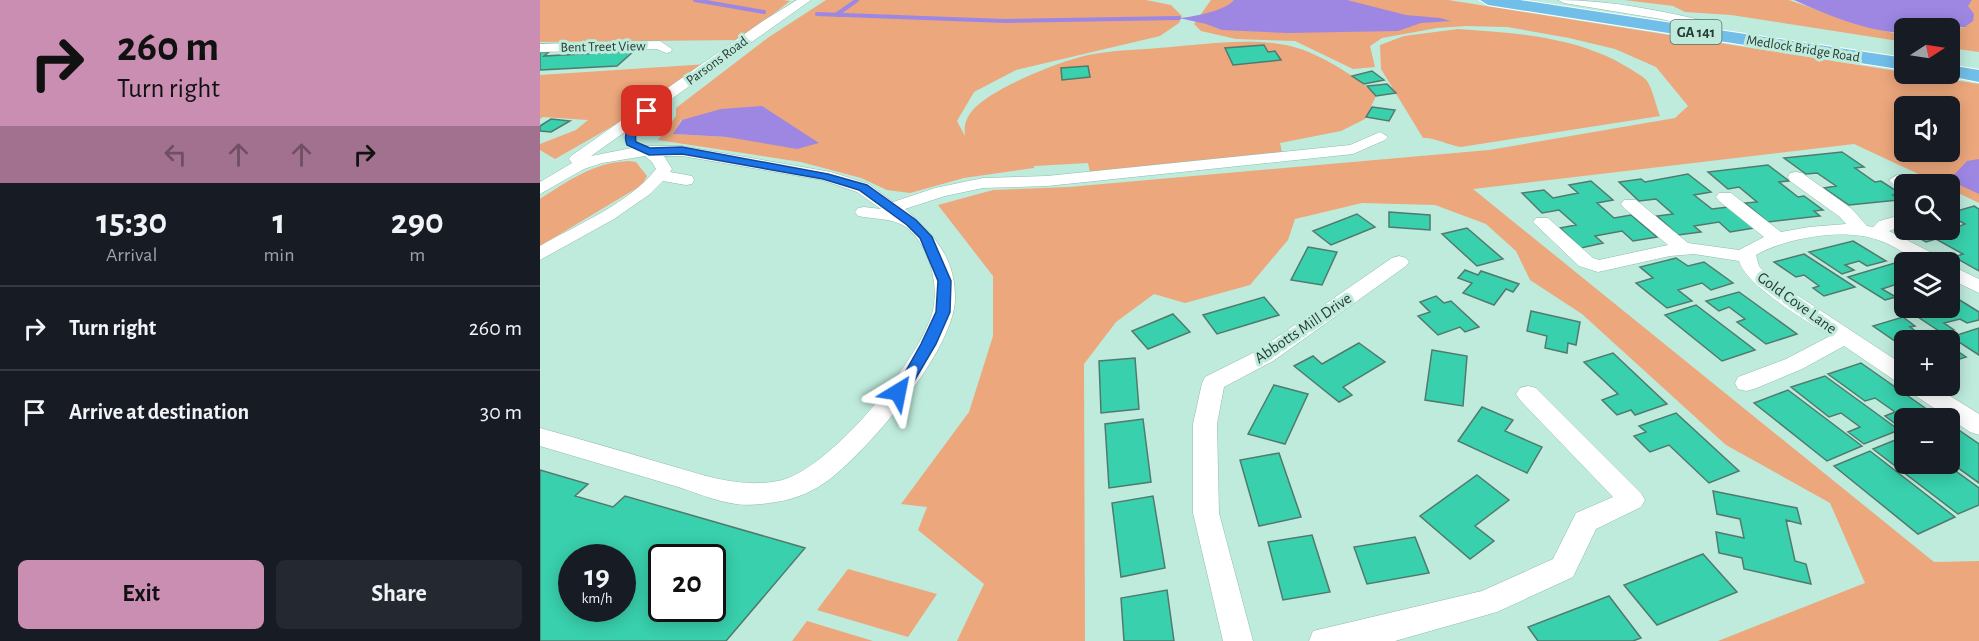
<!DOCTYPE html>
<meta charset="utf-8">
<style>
body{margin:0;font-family:"Alegreya Sans",sans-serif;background:#242831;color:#f1f3f6;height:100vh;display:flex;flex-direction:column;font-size:22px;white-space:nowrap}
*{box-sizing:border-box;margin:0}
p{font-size:20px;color:#9ea1a6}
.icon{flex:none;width:33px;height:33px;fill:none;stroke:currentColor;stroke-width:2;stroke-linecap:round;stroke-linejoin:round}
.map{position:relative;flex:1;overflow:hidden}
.sheet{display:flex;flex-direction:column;background:#171b24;width:540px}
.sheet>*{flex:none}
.guide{background:#cb8eb3;color:#111;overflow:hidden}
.needle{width:39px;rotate:78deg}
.buttons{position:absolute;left:1354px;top:18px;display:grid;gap:12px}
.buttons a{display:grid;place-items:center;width:66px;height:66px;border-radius:9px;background:#171b24;box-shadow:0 3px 15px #0003;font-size:30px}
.speed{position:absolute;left:18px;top:544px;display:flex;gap:12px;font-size:30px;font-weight:700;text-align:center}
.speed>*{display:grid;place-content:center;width:78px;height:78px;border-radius:50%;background:#171b24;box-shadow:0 3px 15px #0003;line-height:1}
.speed small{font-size:15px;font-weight:400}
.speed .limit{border:3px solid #111;border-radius:9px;background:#fff;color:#111}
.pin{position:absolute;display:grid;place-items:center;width:51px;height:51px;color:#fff;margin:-26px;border-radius:12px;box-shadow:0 3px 9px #0006}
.me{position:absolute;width:66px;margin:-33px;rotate:35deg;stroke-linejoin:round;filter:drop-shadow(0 0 4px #0008)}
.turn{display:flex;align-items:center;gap:21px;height:126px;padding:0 18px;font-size:27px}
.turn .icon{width:78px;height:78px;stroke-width:2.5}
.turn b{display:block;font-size:42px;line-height:51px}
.lanes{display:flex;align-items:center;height:57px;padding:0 18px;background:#0003;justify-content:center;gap:30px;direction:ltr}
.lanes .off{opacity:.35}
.eta{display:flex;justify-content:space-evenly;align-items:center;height:102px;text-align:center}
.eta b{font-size:36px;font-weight:700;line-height:42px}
.cta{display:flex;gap:12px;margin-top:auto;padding:12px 18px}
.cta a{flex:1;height:69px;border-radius:9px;background:#cb8eb3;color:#111;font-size:24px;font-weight:700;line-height:69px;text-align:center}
.cta a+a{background:#242831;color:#f1f3f6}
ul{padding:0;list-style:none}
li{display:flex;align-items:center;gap:18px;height:84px;padding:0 18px;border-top:2px solid #363941}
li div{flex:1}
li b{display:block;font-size:22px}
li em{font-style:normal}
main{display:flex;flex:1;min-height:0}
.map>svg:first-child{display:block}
</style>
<main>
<section class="sheet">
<div class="guide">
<div class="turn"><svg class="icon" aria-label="right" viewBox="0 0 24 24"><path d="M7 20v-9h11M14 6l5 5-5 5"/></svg><div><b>260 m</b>Turn right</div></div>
<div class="lanes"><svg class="icon off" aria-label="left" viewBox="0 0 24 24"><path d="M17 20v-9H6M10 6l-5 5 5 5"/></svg><svg class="icon off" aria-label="ahead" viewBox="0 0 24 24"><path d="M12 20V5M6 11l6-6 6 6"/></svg><svg class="icon off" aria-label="ahead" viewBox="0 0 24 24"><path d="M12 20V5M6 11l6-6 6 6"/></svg><svg class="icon" aria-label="right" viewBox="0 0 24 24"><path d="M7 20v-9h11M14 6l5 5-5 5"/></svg></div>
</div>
<div class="eta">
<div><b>15:30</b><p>Arrival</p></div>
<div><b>1</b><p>min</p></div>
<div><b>290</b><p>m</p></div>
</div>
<ul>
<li><svg class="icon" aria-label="right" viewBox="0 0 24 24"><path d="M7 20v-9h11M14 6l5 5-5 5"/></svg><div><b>Turn right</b></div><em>260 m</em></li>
<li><svg class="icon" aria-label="arrive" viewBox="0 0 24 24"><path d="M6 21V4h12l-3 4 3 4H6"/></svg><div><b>Arrive at destination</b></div><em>30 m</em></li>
</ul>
<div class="cta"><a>Exit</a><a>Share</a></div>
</section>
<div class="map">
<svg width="1439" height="641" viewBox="0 0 1439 641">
<rect width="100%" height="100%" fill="#beebdc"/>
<!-- green -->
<path fill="#eca77c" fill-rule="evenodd" d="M0,0h243l7,1 -50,39 -200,2z
M286,0h320l25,5 11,11 -3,7 -19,13 -144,34 -42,22 -17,29 8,15c-1,-10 0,-16 7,-25 17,-22 94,-53 122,-57 21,-4 43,-4 64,-6 41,-3 96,-12 136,-1 26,7 64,30 82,49l-11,23 -24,12 -61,12 2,9 -192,20 -2,-9 -54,3v2l-70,10 -54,15 -23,-3 -26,-12 -60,-16 -143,-22 18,-24v-8l93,-71zM141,120l46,17 -53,-3z
M671,0h237l531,84v119l-29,-14v-5h-10l-86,-40 -381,45 461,373 45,-1v80h-261l147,-58 -35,-80 -104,-58 -144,-131 -52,-34 -14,-29 -30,-27 -51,-19 -73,-2 -67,16 -7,21 -38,45 -65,18 -31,-9 -38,28 -32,42 1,277h-128l27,-57 -66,-54 9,-23 -26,-3 68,-92 24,-76v-60l-55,-71 55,-15 76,-3 420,-37 186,-32 13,-12 -32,-39 -41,-18 -46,-11 -62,-11 -41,-1 -29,2 -55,10 -12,8 5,21 -22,2 -58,-28 -59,-2 -35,-8 -7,-7zM1365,106h45v46h-45z
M1084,0h165l63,22 41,11h12v9l-174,-27 -46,-3 -12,-6z
M1432,0h7v52l-29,-4v-19l15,-2 2,-21z
M918,29c60,4 123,8 174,41 5,3 12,7 15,11 6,9 9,25 13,35l-199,31c-13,-2 -27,-10 -38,-9l-42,-69 -1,-24 24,-9z
M168,64l-88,58 -65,37 -15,-9v-6l36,-14 12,-10 -45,-3 -3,2v-44z
M89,161l7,1 11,14 -5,9 -102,61v-47c28,-18 54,-37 89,-38z
M308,569l89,25 -29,43 -91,-27z
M267,621l66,20h-81z"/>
<!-- water -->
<path fill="#9d87e3" d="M694,0h113l59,15 34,3 11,3 -30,2 -23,8 -111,2 -65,-3 -16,-6 -27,-6c14,-1 46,-7 55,-18z
M1254,0h178l-4,6 6,8 -1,7 -8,6 -60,1v5c-37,-1 -78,-18 -111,-33z
M222,106l57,37 -22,6 -70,-12 -54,-3 9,-14 39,-11z
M1439,159v35l-30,-14 18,-19z"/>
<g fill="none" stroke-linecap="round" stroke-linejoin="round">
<!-- stream -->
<path stroke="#9d87e3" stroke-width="4" d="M155,0l69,12
M277,14l188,7 174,-3
M296,15l21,-15"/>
</g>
<!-- building -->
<path fill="#39d0ad" stroke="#517a6d" stroke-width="1.5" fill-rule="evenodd" d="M724,45l4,7 7,-1 6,9 -48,5 -8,-17z
M94,51l-17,15 -77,4v-18h9l-5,4z
M548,66l2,11 -28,3 -1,-12z
M832,71l12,9 -20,4 -12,-8z
M847,84l9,9 -20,3 -9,-10z
M832,107l23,3 -6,11 -23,-4z
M11,119l19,2 -19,11 -11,-1v-5z
M1302,152l22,15 -9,1 20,14 6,-1 20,13 -8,1 6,5 -50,5 -25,-17 12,-2 -19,-13 -11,1 -22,-16z
M1228,165l21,16 -10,1 19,15 6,-1 19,14 -9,1 6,5 -52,6 -23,-19 12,-1 -18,-15 -11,2 -20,-17z
M1148,174l23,18 -17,3 18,14 16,-2 26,21 -24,4 -11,-10 -25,4 7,6 -23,3 -21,-19 16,-2 -17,-15 -17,2 -20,-19 22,-3 4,3z
M1051,181l22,19 -16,3 17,15 17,-3 26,22 -24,4 -11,-10 -27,5 8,7 -22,5 -21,-20 16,-3 -17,-15 -17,3 -20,-20 22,-3 9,8 25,-5 -9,-8z
M1434,206l5,3v62l-25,-14 9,-3 -27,-15 -10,3 -24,-14 48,2 15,-6 -15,-8v-3z
M849,212l41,3v15l-41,-3z
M817,214l18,13 -44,18 -18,-14z
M927,228l36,31 -26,7 -35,-32z
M1313,241l33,20 -19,5 -8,-5 -14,4 9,5 -12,4 -33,-22z
M768,247l29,5 -15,33 -31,-5z
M1264,254l51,33 -31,9 -11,-8 6,-2 -15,-11 -8,2 -22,-15z
M1136,258l12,8 16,-4 29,21 -22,7 -9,-7 -24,7 14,11 -25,7 -31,-25 17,-5 -13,-11z
M1358,262l7,4v23l-8,-5 -15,5 14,8 -11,3 -37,-23z
M925,270l13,5 3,-4 38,13 -6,8 -7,-3 -12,16 -31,-12 9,-10 -14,-5z
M1199,292l58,42 -31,10 -29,-22 8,-3 -16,-12 -10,4 -13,-10z
M1410,294l29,18v8l-12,3 -7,-4 -16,4 10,7 -12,3 -39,-26 47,1z
M896,296l8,7 7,-2 28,26 -14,5 -5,-5 -22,8 -20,-19 12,-4 -10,-10z
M724,297l15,18 -62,19 -14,-19z
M1156,305l59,45 -33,11 -57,-46z
M991,311l49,11 -4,23 -8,-2 -1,10 -22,-5 2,-12 -20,-5z
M633,314l17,18 -42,17 -16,-18z
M1363,317l12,9 -5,1 18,13 9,-2 4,2h-36v8l-32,-22z
M1439,328v27l-28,-18z
M819,343l26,19 -42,25 9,8 -13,7 -45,-36 19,-10 9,8z
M1410,346l16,11 -16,5z
M892,350l35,6 -4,50 -38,-6z
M1073,353l54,51 -32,11 -4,-5 -14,5 -15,-15 16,-6 -34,-32z
M595,358l4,51 -38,4 -2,-52z
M1321,363l74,52 -9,3h-21v9l-4,1 -16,-12 10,-4 -20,-14 -10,3 -37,-27z
M1285,376l74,54 -35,14 -16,-12 12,-5 -19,-14 -12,4 -38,-30z
M734,385l34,9 -23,50 -37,-10z
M1248,390l74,56 -35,15 -73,-58z
M942,407l31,13 -8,11 37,16 -15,26 -69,-32z
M1136,413l63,58 -30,12 -40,-38 -19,7 -16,-16 12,-4 -7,-6z
M603,419l8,63 -42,6 -4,-64z
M1410,424l29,20v39l-29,-21z
M1365,436v28h41l33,24v17l-21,9 -85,-65z
M1330,451l85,66 -37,17 -84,-68z
M739,453l22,64 -42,9 -19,-66z
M0,470l48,14 -13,12 38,11 12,-11 180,52 -79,93h-186zM32,558h50v51h-50zM122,558h50v51h-50z
M937,475l32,25 -34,26 19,15 -24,18 -50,-43z
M1173,491l84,17 4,16 -15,-4 9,41 11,3 5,20 -67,-15 -2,-11 -23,-5 -3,-21 28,6 -4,-19 -23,-5z
M613,496l12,72 -44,9 -9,-74z
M772,535l18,57 -47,8 -15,-58z
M875,537l14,36 -62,11 -13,-37z
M1163,554l34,38 -80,33 -33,-40z
M627,590l7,51h-50l-3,-43z
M1069,596l32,42 -8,3h-95l-10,-14z"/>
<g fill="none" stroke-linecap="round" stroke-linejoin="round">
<defs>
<path id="minor" d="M257,0h14l-220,156 51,-10h40l149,26 38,12 24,18 42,-14 48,-10 64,-2 303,-31 30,-13 8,5 -3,3 -32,14 -306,32 -64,2 -38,8 -40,13c28,25 51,48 50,91 -2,51 -85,148 -125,179 -16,12 -34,20 -54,23 -12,2 -28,4 -40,2 -21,-3 -42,-12 -61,-18 -45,-13 -90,-27 -135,-40v-18c39,11 79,22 118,34 40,11 78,27 120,19 49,-8 144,-123 155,-171 6,-27 -4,-65 -27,-83 -13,-9 -33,-8 -48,-11l-3,-4 3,-4 6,-1 17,2 -24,-17 -35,-12 -140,-24h-18l8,13 -2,3 22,4 2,4 -2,4 -6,1 -23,-4 -13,13 -36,25 -74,41v-14c36,-21 90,-43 116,-77l-4,-7 -7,-6 -43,7 -18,6 -44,25v-12l32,-19 -3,-4 2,-3 192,-135z
M1018,0c52,0 105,11 155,23l2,3 -6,4 -48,-11 -97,-16z
M120,41l12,8 -1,3 -5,1 -9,-4 -117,3v-8z
M1256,172l6,1 50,36 15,17 6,1 6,-6 26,-7v11l-16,6 53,27 3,4c-31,3 -38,-11 -64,-21 -34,-14 -93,-4 -125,14l3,11 9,10 137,90v19l-8,-3 -53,-36 -42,23 -48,20 -8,2 -8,-2 -3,-6 3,-6 48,-18 44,-23c-23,-15 -84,-50 -91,-75l-45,-7 -24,2 -72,16 -19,-6 -46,-44 3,-4h12l45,40 6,2 69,-15 -44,-37 -3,-4 3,-4h12l52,43 51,7 25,-13 -45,-36 -3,-4 3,-4h12l50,39 28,-5 37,-3 -6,-7 -50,-36 -2,-4 2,-4z
M1357,175l6,1 9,8h-7v7l-6,-1 -10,-10z
M859,256l7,2 3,4 -3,4 -133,95 -49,26 -7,37 2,89 34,128h-30l-30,-128v-89l9,-41 3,-6 52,-26 135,-93z
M1410,265l29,14v14l-29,-14z
M988,386l8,2 105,105 4,7 -4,7 -45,22 -23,48 -76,35 -102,29h-86l4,-10 169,-40 71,-32 23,-46 37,-16 -93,-97 -4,-6 4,-6z
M1367,386h27l45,28v21l-9,-3 -60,-40z"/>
<path id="highway" d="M940,0h40l385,58v12l-417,-65z
M1410,65l29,5v12l-36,-7 -1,-1h8z"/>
</defs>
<!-- minor casing -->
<use href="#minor" stroke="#90bbad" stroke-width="1"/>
<!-- highway casing -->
<use href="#highway" stroke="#fff" stroke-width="2"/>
<!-- minor -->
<use href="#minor" fill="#fff" fill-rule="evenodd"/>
<!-- highway -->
<use href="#highway" fill="#71bfe9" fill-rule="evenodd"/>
</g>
<!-- route -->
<path fill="#1a73e8" stroke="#114b97" stroke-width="1.5" d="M104,109l8,2c-8,10 -19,18 -16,31l14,6 32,-1 146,27 39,11 49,35 16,17 19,44 -1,31 -14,32 -23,39 -10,13 -5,1 -8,-5 13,-16 18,-32 15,-32 2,-31 -18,-43 -13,-13 -48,-35 -36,-11 -141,-25 -33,1 -22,-10c-6,-15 7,-25 17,-36z"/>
<g text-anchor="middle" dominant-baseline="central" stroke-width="6" stroke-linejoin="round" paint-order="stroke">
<!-- far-street labels -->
<g font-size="14" fill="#293b35" stroke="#beebdc">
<text transform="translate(63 47) rotate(-1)">Bent Treet View</text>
<text transform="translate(1263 49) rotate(9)">Medlock Bridge Road</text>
<text transform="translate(177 61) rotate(-36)">Parsons Road</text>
</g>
<!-- shield labels -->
<rect fill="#beebdc" stroke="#567067" stroke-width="1.5" x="1130.5" y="20" width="51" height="24" rx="4.5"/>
<g font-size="15" font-weight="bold" fill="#293b35">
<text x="1156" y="32">GA 141</text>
</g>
<!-- street labels -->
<g font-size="16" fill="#293b35" stroke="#beebdc">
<text transform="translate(1257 303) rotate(36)">Gold Cove Lane</text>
<text transform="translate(763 328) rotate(-34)">Abbotts Mill Drive</text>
</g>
</g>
</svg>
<div class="buttons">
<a><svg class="needle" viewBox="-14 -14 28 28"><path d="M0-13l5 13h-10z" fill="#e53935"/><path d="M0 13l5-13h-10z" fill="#9ea1a6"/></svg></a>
<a><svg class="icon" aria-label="sound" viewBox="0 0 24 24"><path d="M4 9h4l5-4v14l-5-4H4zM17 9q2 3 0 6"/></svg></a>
<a><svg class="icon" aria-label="search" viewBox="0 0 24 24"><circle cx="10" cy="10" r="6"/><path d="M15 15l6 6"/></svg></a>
<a><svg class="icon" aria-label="layers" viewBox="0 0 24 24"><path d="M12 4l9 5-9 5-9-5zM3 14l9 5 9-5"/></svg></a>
<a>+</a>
<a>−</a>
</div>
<div class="speed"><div>19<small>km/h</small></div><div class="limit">20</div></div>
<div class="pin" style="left:107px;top:111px;background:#d93025"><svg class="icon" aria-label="arrive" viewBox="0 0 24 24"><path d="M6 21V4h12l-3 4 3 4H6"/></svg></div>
<svg class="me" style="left:358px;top:392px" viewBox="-20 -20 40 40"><path d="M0-17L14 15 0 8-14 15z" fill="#1a73e8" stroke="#fff" stroke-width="4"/></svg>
</div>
</main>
